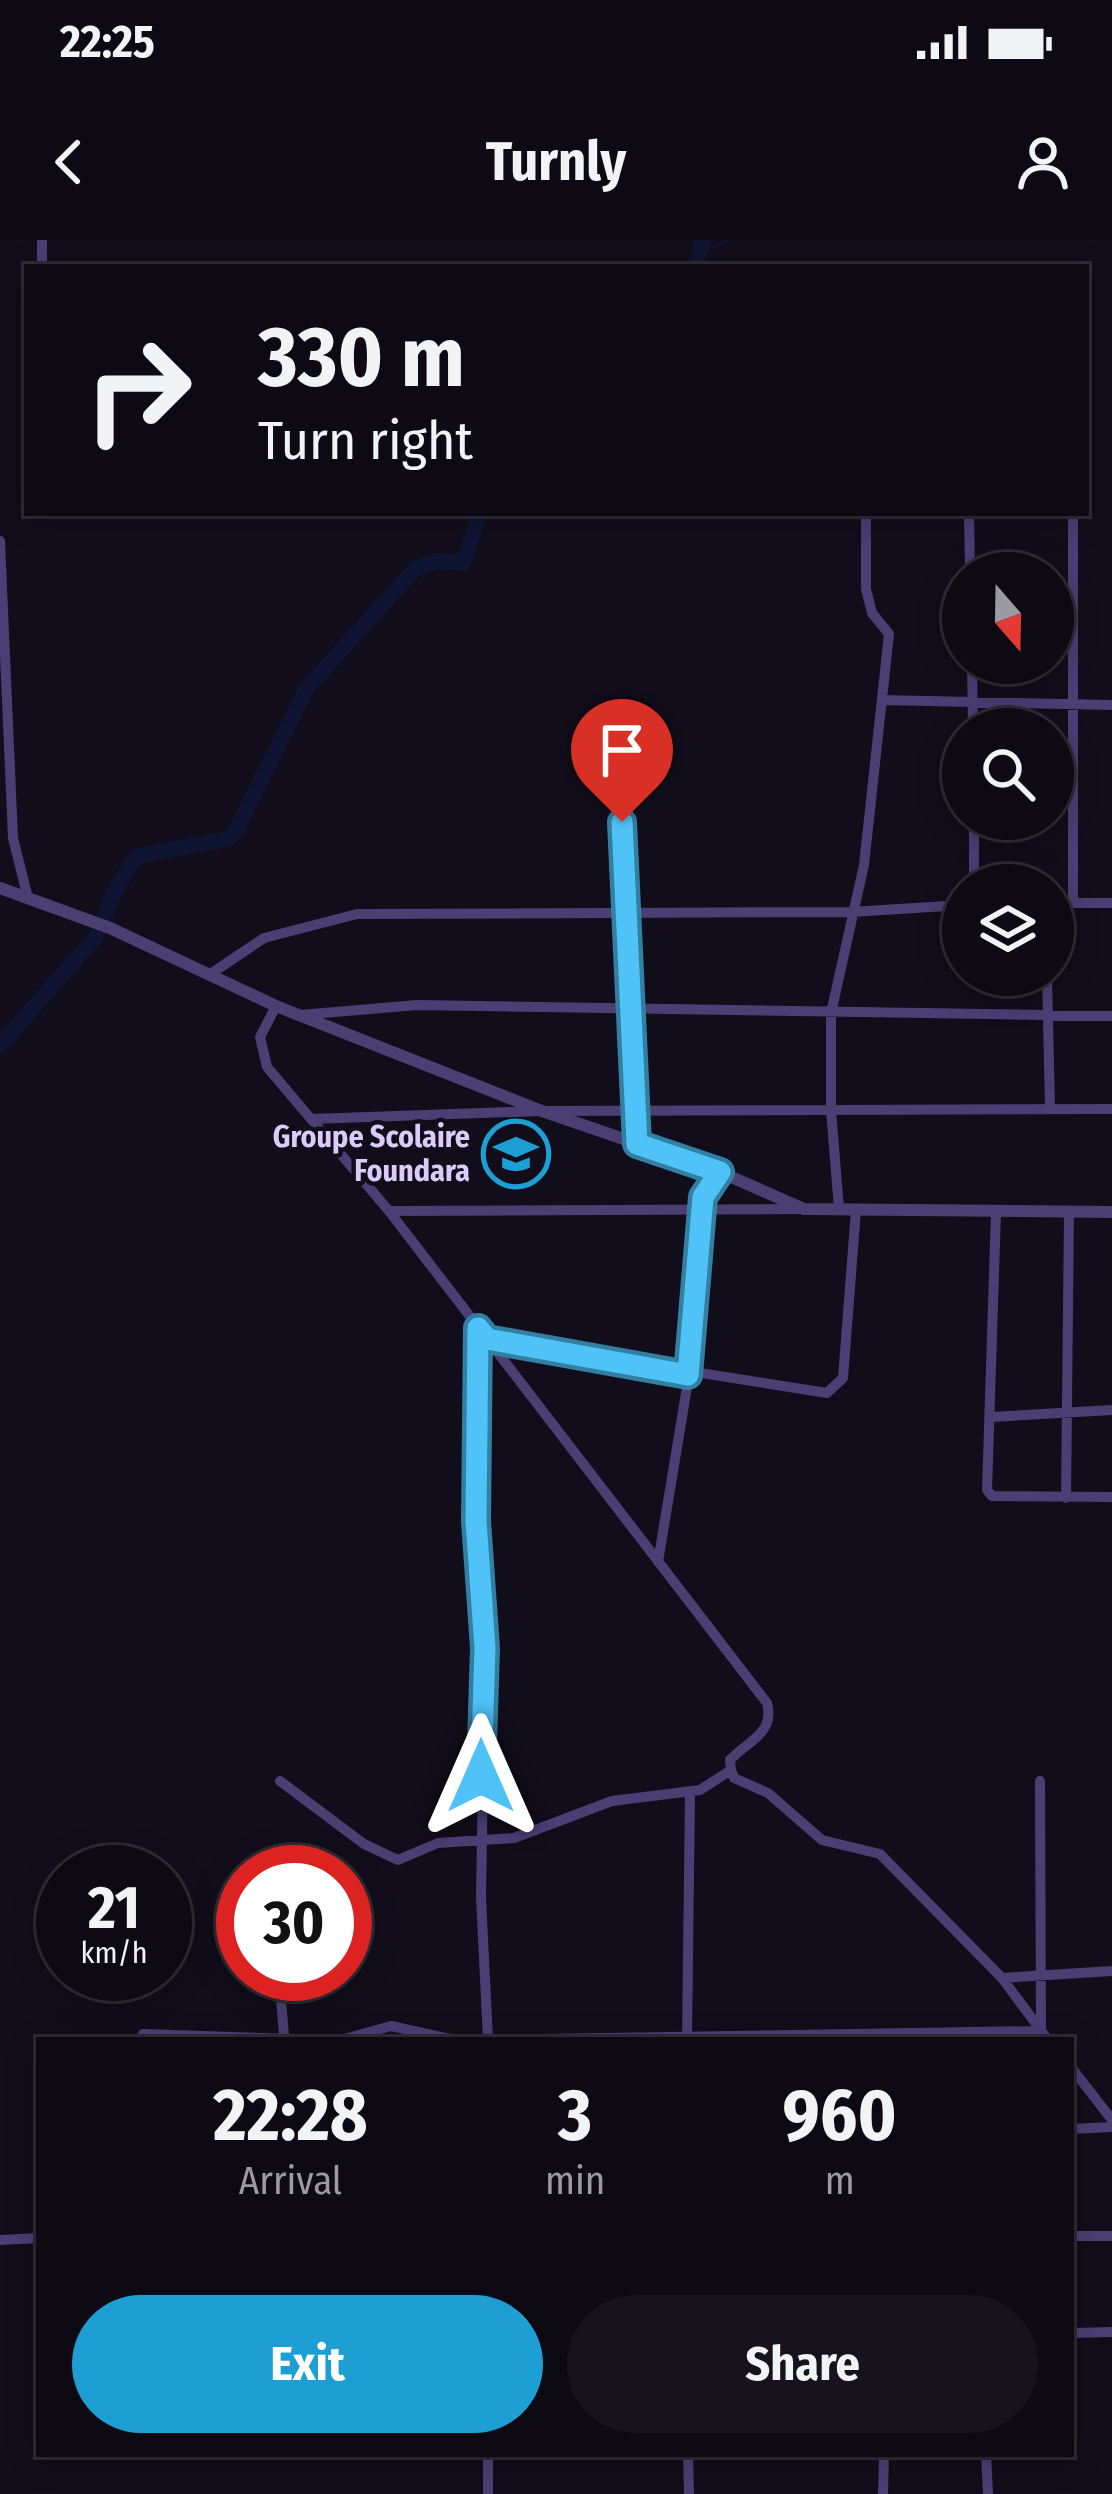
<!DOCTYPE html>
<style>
body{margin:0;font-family:"Fira Sans Condensed",sans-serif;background:#16131d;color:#f1f3f6;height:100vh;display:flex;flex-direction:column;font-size:45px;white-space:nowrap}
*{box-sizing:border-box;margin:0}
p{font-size:39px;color:#9a9aa0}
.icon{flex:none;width:66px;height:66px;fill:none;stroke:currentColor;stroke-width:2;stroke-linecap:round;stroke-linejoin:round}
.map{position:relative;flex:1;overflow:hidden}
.side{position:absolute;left:36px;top:1797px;width:1038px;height:420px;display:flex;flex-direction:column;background:#0d0a14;border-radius:0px;box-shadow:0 6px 30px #0003,0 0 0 3px #2d2b34}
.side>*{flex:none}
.top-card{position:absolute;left:24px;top:24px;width:1065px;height:252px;border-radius:0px;box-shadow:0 6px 30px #0003,0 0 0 3px #2d2b34;background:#0d0a14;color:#f1f3f6;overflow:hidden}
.needle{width:78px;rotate:160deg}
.controls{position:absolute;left:942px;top:312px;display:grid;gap:24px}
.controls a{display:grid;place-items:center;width:132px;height:132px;border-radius:50%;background:#0d0a14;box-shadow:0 6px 30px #0003,0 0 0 3px #2d2b34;font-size:60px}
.speed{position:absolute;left:36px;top:1605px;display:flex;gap:24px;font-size:60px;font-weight:700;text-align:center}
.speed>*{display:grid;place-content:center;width:156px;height:156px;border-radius:50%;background:#0d0a14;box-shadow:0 6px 30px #0003,0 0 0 3px #2d2b34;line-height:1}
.speed small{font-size:30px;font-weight:400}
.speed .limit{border:18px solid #d22;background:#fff;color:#111}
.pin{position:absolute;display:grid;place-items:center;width:102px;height:102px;color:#fff;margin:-123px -51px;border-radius:50% 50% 50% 0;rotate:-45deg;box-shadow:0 0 12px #0007}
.pin .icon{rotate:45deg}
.me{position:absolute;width:132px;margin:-66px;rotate:0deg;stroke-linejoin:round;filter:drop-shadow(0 0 9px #0008)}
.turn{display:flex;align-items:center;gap:42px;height:252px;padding:0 36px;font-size:54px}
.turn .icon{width:156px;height:156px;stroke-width:2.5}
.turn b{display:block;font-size:84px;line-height:102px}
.eta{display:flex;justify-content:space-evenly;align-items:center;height:204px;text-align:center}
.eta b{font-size:72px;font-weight:700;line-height:84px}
.cta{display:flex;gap:24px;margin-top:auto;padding:24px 36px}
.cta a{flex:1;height:138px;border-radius:72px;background:#1d9fd4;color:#fff;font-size:48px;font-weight:700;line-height:138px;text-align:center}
.cta a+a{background:#16131d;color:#f1f3f6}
.status{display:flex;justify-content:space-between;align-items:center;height:84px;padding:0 60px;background:#0d0a14;direction:ltr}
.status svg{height:33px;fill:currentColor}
header{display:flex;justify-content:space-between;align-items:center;height:156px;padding:0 36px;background:#0d0a14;font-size:54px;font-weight:700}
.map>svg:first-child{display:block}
</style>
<div class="status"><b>22:25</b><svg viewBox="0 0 49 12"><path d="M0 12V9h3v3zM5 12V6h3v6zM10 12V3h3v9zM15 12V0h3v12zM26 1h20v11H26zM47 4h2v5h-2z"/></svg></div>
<header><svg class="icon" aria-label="back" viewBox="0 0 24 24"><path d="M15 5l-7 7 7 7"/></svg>Turnly<svg class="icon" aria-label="person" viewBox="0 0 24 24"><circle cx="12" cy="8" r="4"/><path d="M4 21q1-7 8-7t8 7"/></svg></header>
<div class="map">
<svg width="1112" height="2254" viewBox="0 0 1112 2254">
<rect width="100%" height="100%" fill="#110d1a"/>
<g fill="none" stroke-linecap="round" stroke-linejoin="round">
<!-- stream -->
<path stroke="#0e1432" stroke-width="3" d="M700,12l28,-12"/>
<!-- river -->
<path stroke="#0e1432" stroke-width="16" d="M696,27l7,-27
M0,805l96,-108 20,-49 21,-32 87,-16 11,-7 71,-144 109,-120 21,-8 27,2 17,-50"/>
<!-- minor -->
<path stroke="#4a3e73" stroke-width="10" d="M42,0v27
M969,273l1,60
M1073,273v390
M0,301l13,297 15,60
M972,423l1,66
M882,460l230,5
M627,509l-5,73 14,322
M974,579v66
M1053,663h59
M209,735l55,-37 93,-24 494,-2 112,-7
M1047,735l3,134
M276,766l-16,31 7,30 122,144 378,492c8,30 -18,37 -37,57l1,10 -31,20 -88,11 -98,37 -76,5 -40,17 -34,-16 -84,-63
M300,775l117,-10 695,11
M311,879l231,-8 570,-2
M839,969l-8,-99v-97l33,-148 25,-231 -17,-21 -6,-24v-76
M389,971l411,-2
M996,972l-9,278 5,6 120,1
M478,1091l-2,190 9,127 -4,249 7,143
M486,1099l341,54 16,-15 13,-168
M991,1177l121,-7
M1066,1258l3,-285
M658,1322l31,-187 14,-178 17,-25
M731,1530l3,8 34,15 54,47 58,14 122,124 46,62
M279,1734l5,62
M1002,1738l110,-7
M143,1794l181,6
M341,1800l50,-14 64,14
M476,1800l565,-9 -1,-250
M687,1800l3,-248
M1071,1827l41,53
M1071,1889l41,-2
M1071,1996h41
M0,2000l39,-2
M1071,2093l41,-1
M688,2214l1,40
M986,2214l2,40
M488,2254v-40
M883,2254l1,-40"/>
<!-- tertiary -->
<path stroke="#4a3e73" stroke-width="12" d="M0,648l110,40 166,78 266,105 178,61 84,37 308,3"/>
</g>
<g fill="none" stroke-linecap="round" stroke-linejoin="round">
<defs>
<path id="route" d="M481,1536l4,-128 -9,-127 2,-193 9,11 201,36 15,-178 17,-25 -83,-28 -15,-322"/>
</defs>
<!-- route casing -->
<use href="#route" stroke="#337fa1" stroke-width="30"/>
<!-- route -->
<use href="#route" stroke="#4fc3f7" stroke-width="21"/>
</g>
<!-- icons -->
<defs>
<symbol id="school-ring" viewBox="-11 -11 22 22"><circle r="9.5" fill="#110d1a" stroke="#1d9fd4" stroke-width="1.5"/><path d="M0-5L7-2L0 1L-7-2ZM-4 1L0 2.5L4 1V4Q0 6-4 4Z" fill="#1d9fd4"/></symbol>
</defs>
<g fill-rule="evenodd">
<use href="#school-ring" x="478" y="876" width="76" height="76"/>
</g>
<g text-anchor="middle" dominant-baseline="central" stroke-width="9" stroke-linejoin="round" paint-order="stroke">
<!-- poi labels -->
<g font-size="30" font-weight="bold" fill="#daccf8" stroke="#110d1a" text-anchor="end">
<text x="470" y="897">Groupe Scolaire<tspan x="470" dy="34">Foundara</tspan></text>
</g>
</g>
</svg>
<div class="controls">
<a><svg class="needle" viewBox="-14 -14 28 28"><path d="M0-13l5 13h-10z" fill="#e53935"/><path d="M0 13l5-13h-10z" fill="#9a9aa0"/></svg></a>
<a><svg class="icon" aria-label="search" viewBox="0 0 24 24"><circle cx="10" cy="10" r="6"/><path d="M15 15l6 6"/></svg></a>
<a><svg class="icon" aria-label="layers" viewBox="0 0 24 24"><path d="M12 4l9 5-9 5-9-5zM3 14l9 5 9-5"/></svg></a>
</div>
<div class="speed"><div>21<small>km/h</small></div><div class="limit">30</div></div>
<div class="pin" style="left:622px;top:582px;background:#d93025"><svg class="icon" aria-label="arrive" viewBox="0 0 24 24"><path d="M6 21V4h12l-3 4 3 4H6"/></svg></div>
<svg class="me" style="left:481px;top:1536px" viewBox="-20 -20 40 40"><path d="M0-17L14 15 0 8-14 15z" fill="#4fc3f7" stroke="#fff" stroke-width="4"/></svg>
<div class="top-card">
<div class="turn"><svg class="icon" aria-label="right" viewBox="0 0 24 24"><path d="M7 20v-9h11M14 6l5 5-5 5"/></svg><div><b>330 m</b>Turn right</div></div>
</div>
<section class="side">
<div class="eta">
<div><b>22:28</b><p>Arrival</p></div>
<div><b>3</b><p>min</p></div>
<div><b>960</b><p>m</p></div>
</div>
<div class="cta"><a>Exit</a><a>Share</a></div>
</section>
</div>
